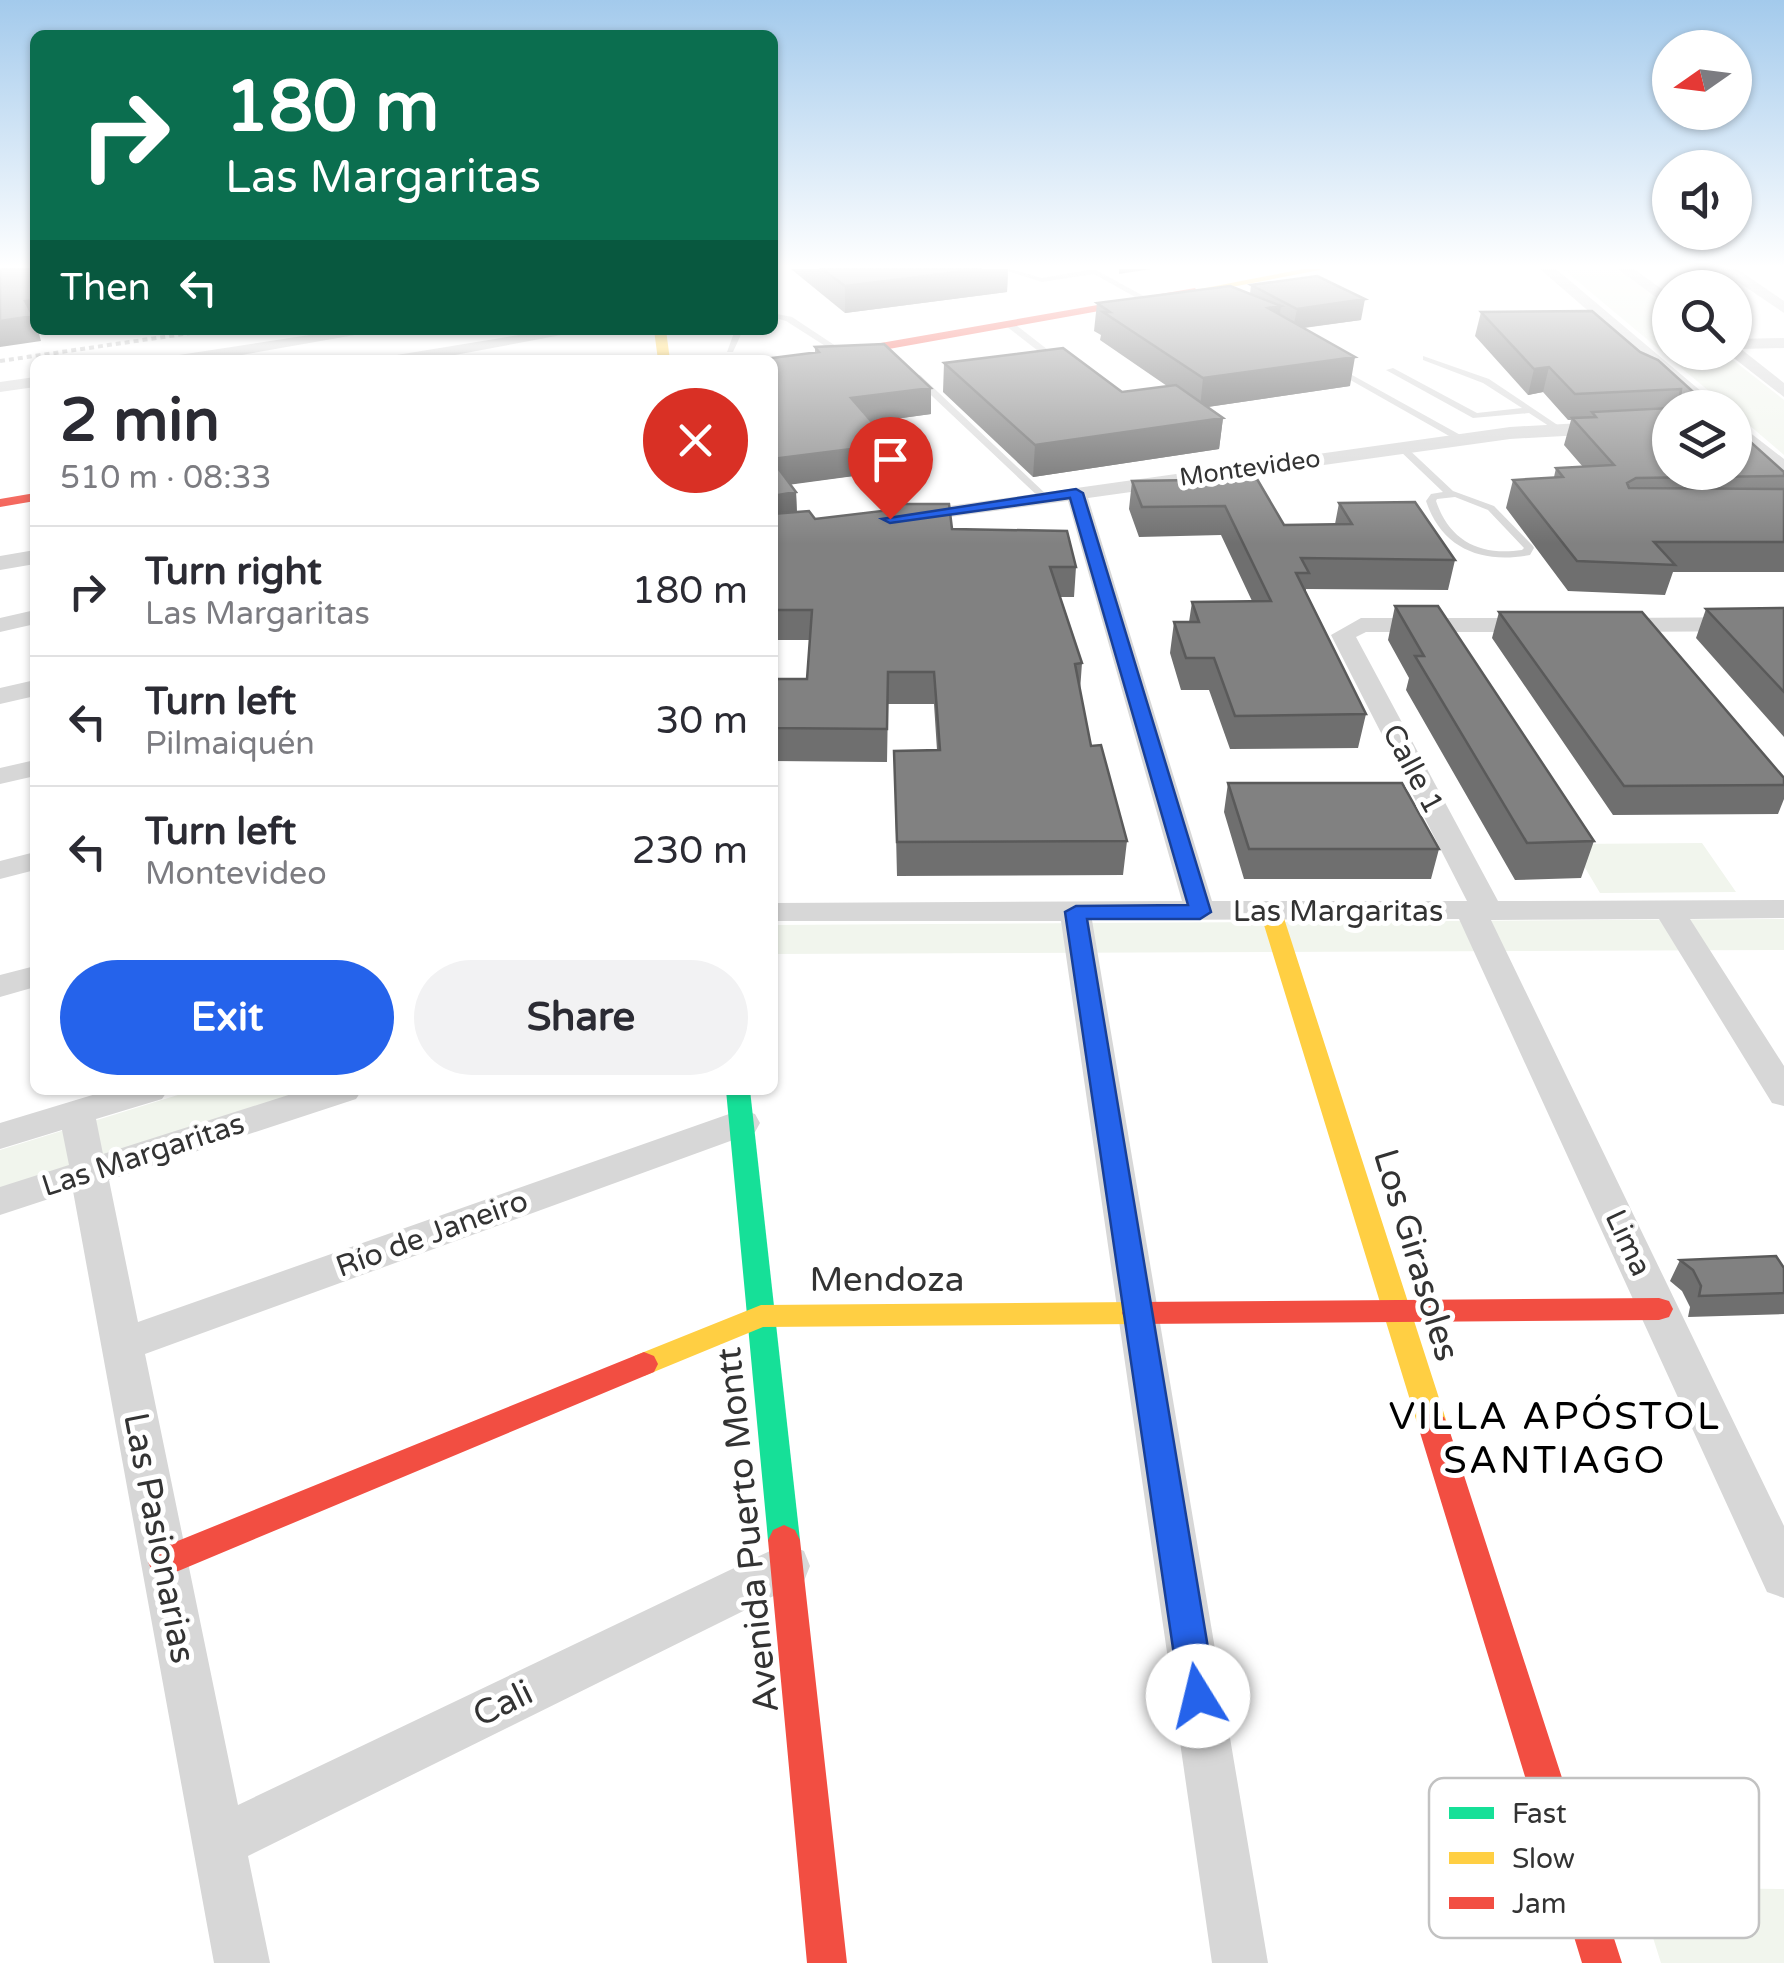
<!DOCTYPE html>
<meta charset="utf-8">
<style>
body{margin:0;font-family:"Varela Round",sans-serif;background:#f2f2f3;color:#2b2b33;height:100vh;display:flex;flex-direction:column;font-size:38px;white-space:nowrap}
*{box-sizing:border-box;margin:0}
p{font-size:32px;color:#7c7c81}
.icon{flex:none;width:55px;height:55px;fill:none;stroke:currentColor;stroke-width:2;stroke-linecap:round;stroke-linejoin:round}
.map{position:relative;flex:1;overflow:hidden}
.sheet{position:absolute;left:30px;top:355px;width:748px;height:740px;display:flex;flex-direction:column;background:#fff;border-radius:15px;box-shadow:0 2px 8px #0004}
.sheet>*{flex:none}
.hud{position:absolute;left:30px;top:30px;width:748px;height:305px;border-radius:15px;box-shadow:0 2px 8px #0004;background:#0b6e4f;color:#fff;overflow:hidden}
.needle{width:65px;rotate:256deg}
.fabs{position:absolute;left:1652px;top:30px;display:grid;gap:20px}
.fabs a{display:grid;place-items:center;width:100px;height:100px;border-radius:50%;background:#fff;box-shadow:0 2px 8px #0004;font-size:50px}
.pin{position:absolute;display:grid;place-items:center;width:85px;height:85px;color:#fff;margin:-102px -42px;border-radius:50% 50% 50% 0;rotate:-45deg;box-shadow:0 0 10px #0007}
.pin .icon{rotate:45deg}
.me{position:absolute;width:110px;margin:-55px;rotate:351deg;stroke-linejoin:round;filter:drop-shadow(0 0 8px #0008)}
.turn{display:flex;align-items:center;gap:35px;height:210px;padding:0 30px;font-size:45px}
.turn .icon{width:130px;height:130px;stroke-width:2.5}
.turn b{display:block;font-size:70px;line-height:85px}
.then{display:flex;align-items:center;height:95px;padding:0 30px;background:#0003;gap:20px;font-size:38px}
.round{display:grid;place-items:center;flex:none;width:105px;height:105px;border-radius:52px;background:#f2f2f3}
.summary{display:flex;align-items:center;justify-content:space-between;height:170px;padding:0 30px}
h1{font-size:60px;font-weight:700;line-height:75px}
.action{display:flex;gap:20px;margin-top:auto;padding:20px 30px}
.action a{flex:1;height:115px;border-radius:60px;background:#2563eb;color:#fff;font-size:40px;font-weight:700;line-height:115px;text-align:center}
.action a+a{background:#f2f2f3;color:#2b2b33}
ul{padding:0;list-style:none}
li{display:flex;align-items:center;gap:30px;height:130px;padding:0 30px;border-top:2px solid #e1e1e2}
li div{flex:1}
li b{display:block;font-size:38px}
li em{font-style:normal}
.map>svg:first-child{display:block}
</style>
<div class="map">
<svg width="1784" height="1963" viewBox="0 0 1784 1963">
<rect width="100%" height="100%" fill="#fff"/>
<!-- green -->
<path fill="#f1f5ed" d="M1563,269h56l51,40v43l54,1 60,47v55l-49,-42v-5l-7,-1z
M1702,843l34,49 -136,1 -29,-49z
M1784,919v31l-1011,4 -1,-29z
M194,1090h115l-309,99v-39z
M1637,1887l147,2v74h-123z"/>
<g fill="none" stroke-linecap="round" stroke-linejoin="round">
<!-- lane -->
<path fill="#d7d7d7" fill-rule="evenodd" d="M1001,269h10l31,9 52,-9 57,31 -7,2 -50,-28 -52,8z
M772,313l20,4 56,37 -7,2 -55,-35 -14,-4z
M1006,322h6l49,38v4h-6l-49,-38z
M735,330h8l-10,22h-6z
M1423,356l66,23 73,49 -7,2 -26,-17 -56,5 -87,-48 7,-2 84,45 45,-5 -39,-25 -60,-23z
M1334,365l130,72 1,2 -7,2 -127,-72v-4z
M914,375h6l128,121v4h-6l-128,-121z
M1398,445h6l49,46 41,15 39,40 1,2 -4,7c-48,9 -88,-6 -104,-54l5,-7 12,-2 -45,-43zM1455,497l33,13 36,38 -2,2c-41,6 -72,-8 -86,-49l1,-2z"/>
<!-- street -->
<path fill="#d7d7d7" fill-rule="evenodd" d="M1540,269h16l165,139h-21z
M1618,269h16l36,26v13z
M1719,269h18l47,32v12z
M342,330h41l-170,30h-43l9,-5z
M550,330h38l-160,30h-40l9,-5z
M1784,338v10l-43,1 43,34v14l-58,-45h9v-13z
M35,377v10l-35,5v-10z
M1670,418v12l-160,9 -422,59 124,403h255l-136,-266 30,-17h176l12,7 -12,7h-171l-10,5 142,264 286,-1v18l-94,1 94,147v40l-12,-3 -113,-184 -168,1 293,606v72l-17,-6 -308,-673 -367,1 176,1043h-56l-151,-1042h-289v-18l410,-2 -114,-400 -162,22 -11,-6 4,-4 611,-86z
M1735,421l49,38v16l-49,-38z
M35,550v14l-35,6v-14z
M35,610v14l-35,8v-14z
M1784,617v14l-173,1 -12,-7 12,-7z
M35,680v16l-35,8v-16z
M35,760v16l-35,8v-16z
M35,852v18l-35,9v-18z
M35,966v21l-35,10v-22z
M109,1090h59l-6,9 -66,20 7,35 201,-64h58l-6,9 -247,81 29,142 591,-208 13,-4 13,4 5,9 -5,9 -610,222 93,451 532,-254 17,-7 17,7 6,15 -6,15 -556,275 22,107h-56l-141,-772 -73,24v-28l69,-22 -7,-35 -62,19v-26z"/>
<!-- fast -->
<path fill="#16e098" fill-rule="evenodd" d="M726,1090h24l50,450 -5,10 -11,5 -11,-5 -5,-10z"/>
<!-- slow -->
<path fill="#ffcf43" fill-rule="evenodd" d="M1303,269h22l-130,25 -5,-3z
M654,330h12l4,30h-12z
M1271,906l11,6 166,514 -4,9 -11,4 -11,-4 -4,-9 -158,-514z
M1136,1302l10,3 4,8 -4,8 -10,3 -373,3 -119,49 -10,-4 -4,-8 4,-8 127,-51z"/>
<!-- jam -->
<path fill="#f24e42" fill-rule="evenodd" d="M1195,288l4,5 -427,77v-8z
M35,493v8l-35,6v-8z
M1659,1298l10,3 4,8 -4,8 -10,3 -523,4 -10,-3 -4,-8 4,-8 10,-3z
M644,1352l10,4 4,8 -4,8 -490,205 -11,-4 -5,-11 5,-11z
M1433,1413l11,4 4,9 174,537h-40l-164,-537 4,-9z
M784,1525l11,5 5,10 47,423h-40l-39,-423 5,-10z"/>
<!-- rail -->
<path stroke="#bebebe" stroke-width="4" stroke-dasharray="5 4" stroke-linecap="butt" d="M0,361l211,-31"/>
</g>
<!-- wall -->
<path fill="#6f6f6f" d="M791,269h217l-1,23 -162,21z
M1251,285l110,35 -57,8 46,58 -142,21 15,11 -4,31 -186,28 -90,-85 1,-29 178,29 45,-6 -67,-46 1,-5 -7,-4 3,-28 153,-9z
M1592,311l192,161v100h-111l-8,23 -97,-4 -62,-83 7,-28 41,-3 2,-9 27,-1 -19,-22 7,-25h-3l-25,-28 -15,3 -53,-59 6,-24z
M815,347l116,67 -59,8 19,49 -101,13 6,8 1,20 18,7 137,10 124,38 -2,30h-14l22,66 -2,28 11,55 36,95 -4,34 -226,1 -3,-125 43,-1 -3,-46h-46l-1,58 -115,-1v-66l35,-16 3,-39h-38v-280l43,-8z
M1257,479l27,46 51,-1 4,-21 116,57 -7,30 -142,-1v3l60,122 -8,34 -128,1 -21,-59h-28l-11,-37 4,-31h15l3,-20 60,-1 -31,-66 -82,2 -10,-28 3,-28z
M1395,606l199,235 -13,37 -66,2 -109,-190 3,-12 -21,-38z
M1784,608v129l-88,-99 10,-29z
M1499,612l285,166v21l-6,15 -165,1 -121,-177z
M1228,783l211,66 -8,30h-187l-20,-67z
M1680,1260l104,8v46l-96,3 2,-10 -8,-16 -12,-10z"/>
<!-- shaded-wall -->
<path fill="#5a5a5a" d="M982,269h26l-1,23 -162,21v-27z
M1119,269h32l-32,5z
M1365,299l-4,21 -68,9 4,-20z
M35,300v30h3l3,11 -41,6v-26l25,-20z
M1281,306l-4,28 -9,-26z
M1355,357l-5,29 -150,22 3,-30z
M1549,367l-6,25 -15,3 6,-26z
M931,388v26l-79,11 -1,-27z
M1223,418l-4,31 -186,28 2,-32z
M891,444v27l-118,16 -1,-28z
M796,492l1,29 -25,4v-29z"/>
<!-- building -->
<path fill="#818181" stroke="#5a5a5a" stroke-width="2.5" d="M0,269h35v31l-10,1 8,15 -33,5z
M822,269h160l-137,17z
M1317,276l48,23 -68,10 -46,-24z
M1230,286l51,20 -13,2 87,49 -152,21 -100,-66h7l-13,-9z
M1592,311l48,41 18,8 53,48h-39l7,-1 2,-18 -106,5 -26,-27 -15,2 -53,-57z
M884,344l47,44 -80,10 40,46 -119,15v-99h-16l63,-8 -4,-5z
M1063,348l59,44 54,-7 47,33 -188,27 -91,-82z
M1670,408v64h65v-44l49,44v4l-148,2 -9,5 2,5 155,1v53h-130l21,23 -98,-4 -64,-81 50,-3 -7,-9 58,-3 -42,-47 24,-1 -4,-5z
M772,460l24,32 -24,4z
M1257,479l27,46 68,-1 -13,-21 76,-1 40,58 -154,-2 8,15h-13l70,141 -131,2 -21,-58h-28l-12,-36h25l-7,-20 79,-1 -46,-95 -83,1 -10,-26z
M899,504h50l3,25 115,2 9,36h-26l32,96 -7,1 16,82 10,-1 26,96 -230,1 -3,-91 46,-1 -6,-78h-46l-1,57 -115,-1v-33l3,-16h32l5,-69h-40v-96l37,-3 6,8 84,-10z
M1395,606h43l156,235 -67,2 -112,-187h9z
M1784,608v84l-78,-83z
M1499,612h143l142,166v7l-160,1z
M1228,783h174l37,66h-190z
M1776,1256l8,12v25l-85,3 2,-10 -8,-16 -13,-10z"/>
<!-- sky -->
<linearGradient id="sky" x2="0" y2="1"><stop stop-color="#a3caec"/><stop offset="0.49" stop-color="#fff"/><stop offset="1" stop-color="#fff" stop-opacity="0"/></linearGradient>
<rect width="1784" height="544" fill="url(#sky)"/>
<!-- route -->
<path fill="#2563eb" stroke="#184099" stroke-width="2.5" d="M1076,489l7,4 128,419 -11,7h-113l129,777 -6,12 -12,5 -12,-5 -6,-12 -115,-784 11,-6 112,-1 -118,-407 -180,25 -8,-4z"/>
<g text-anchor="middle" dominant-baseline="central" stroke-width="10" stroke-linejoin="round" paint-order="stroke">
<!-- far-street labels -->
<g font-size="25" fill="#333" stroke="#fff">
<text transform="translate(1250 468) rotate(-8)">Montevideo</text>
</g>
<!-- street labels -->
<g font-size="30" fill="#333" stroke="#fff">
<text transform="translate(1413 769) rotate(62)">Calle 1</text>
<text x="1338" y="911">Las Margaritas</text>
<text transform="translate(143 1155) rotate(-18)">Las Margaritas</text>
<text transform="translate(432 1234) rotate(-20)">Río de Janeiro</text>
<text transform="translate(1628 1243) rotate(65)">Lima</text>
</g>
<!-- near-street labels -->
<g font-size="35" fill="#333" stroke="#fff">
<text transform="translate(1416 1255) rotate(73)">Los Girasoles</text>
<text x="887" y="1280">Mendoza</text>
<text transform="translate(748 1530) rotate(-96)">Avenida Puerto Montt</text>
<text transform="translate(159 1538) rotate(79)">Las Pasionarias</text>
<text transform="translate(503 1704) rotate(-26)">Cali</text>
</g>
<!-- near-neighbourhood labels -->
<g font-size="38" letter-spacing="2.5" fill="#000" stroke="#fff">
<text x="1555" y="1417">VILLA APÓSTOL<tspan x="1555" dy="44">SANTIAGO</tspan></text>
</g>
</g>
<!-- legend -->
<rect x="1429" y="1778" width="330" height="160" rx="15" fill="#fff" stroke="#c2c2c2" stroke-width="2.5"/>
<rect x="1449" y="1807" width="45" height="12" fill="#16e098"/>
<rect x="1449" y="1852" width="45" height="12" fill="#ffcf43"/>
<rect x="1449" y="1897" width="45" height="12" fill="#f24e42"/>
<g font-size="28" fill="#333">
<text x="1512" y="1823">Fast</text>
<text x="1512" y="1868">Slow</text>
<text x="1512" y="1913">Jam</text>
</g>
</svg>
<div class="fabs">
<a><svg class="needle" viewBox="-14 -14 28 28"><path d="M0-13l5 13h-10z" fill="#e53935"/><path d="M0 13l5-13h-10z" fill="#7c7c81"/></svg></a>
<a><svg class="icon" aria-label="sound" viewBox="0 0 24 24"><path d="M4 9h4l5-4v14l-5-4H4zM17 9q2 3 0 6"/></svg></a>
<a><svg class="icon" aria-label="search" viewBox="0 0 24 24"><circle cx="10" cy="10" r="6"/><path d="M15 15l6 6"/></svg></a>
<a><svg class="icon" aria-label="layers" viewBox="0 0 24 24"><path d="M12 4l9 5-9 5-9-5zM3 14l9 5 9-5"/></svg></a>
</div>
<div class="pin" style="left:890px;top:519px;background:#d93025"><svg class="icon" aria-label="arrive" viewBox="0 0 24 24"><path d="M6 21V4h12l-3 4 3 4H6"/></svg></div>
<svg class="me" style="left:1198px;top:1696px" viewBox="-20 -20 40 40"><circle r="19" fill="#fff"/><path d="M0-13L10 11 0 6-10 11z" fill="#2563eb"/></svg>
<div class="hud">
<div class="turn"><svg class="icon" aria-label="right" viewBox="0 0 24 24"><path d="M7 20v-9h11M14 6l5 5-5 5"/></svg><div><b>180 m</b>Las Margaritas</div></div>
<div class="then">Then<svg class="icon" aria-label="left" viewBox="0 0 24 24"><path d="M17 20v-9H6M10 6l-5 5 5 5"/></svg></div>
</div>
<section class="sheet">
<div class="summary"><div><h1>2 min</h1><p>510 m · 08:33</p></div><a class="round" style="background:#d93025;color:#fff"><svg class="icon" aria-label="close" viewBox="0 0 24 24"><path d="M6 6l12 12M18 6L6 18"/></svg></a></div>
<ul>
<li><svg class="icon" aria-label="right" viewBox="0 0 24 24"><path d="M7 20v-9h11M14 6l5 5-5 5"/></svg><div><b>Turn right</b><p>Las Margaritas</p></div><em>180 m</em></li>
<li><svg class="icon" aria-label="left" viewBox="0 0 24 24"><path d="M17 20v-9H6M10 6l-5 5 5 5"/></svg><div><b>Turn left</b><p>Pilmaiquén</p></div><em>30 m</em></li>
<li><svg class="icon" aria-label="left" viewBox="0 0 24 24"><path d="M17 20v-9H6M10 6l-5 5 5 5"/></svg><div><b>Turn left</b><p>Montevideo</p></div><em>230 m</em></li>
</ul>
<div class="action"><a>Exit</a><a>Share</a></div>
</section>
</div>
